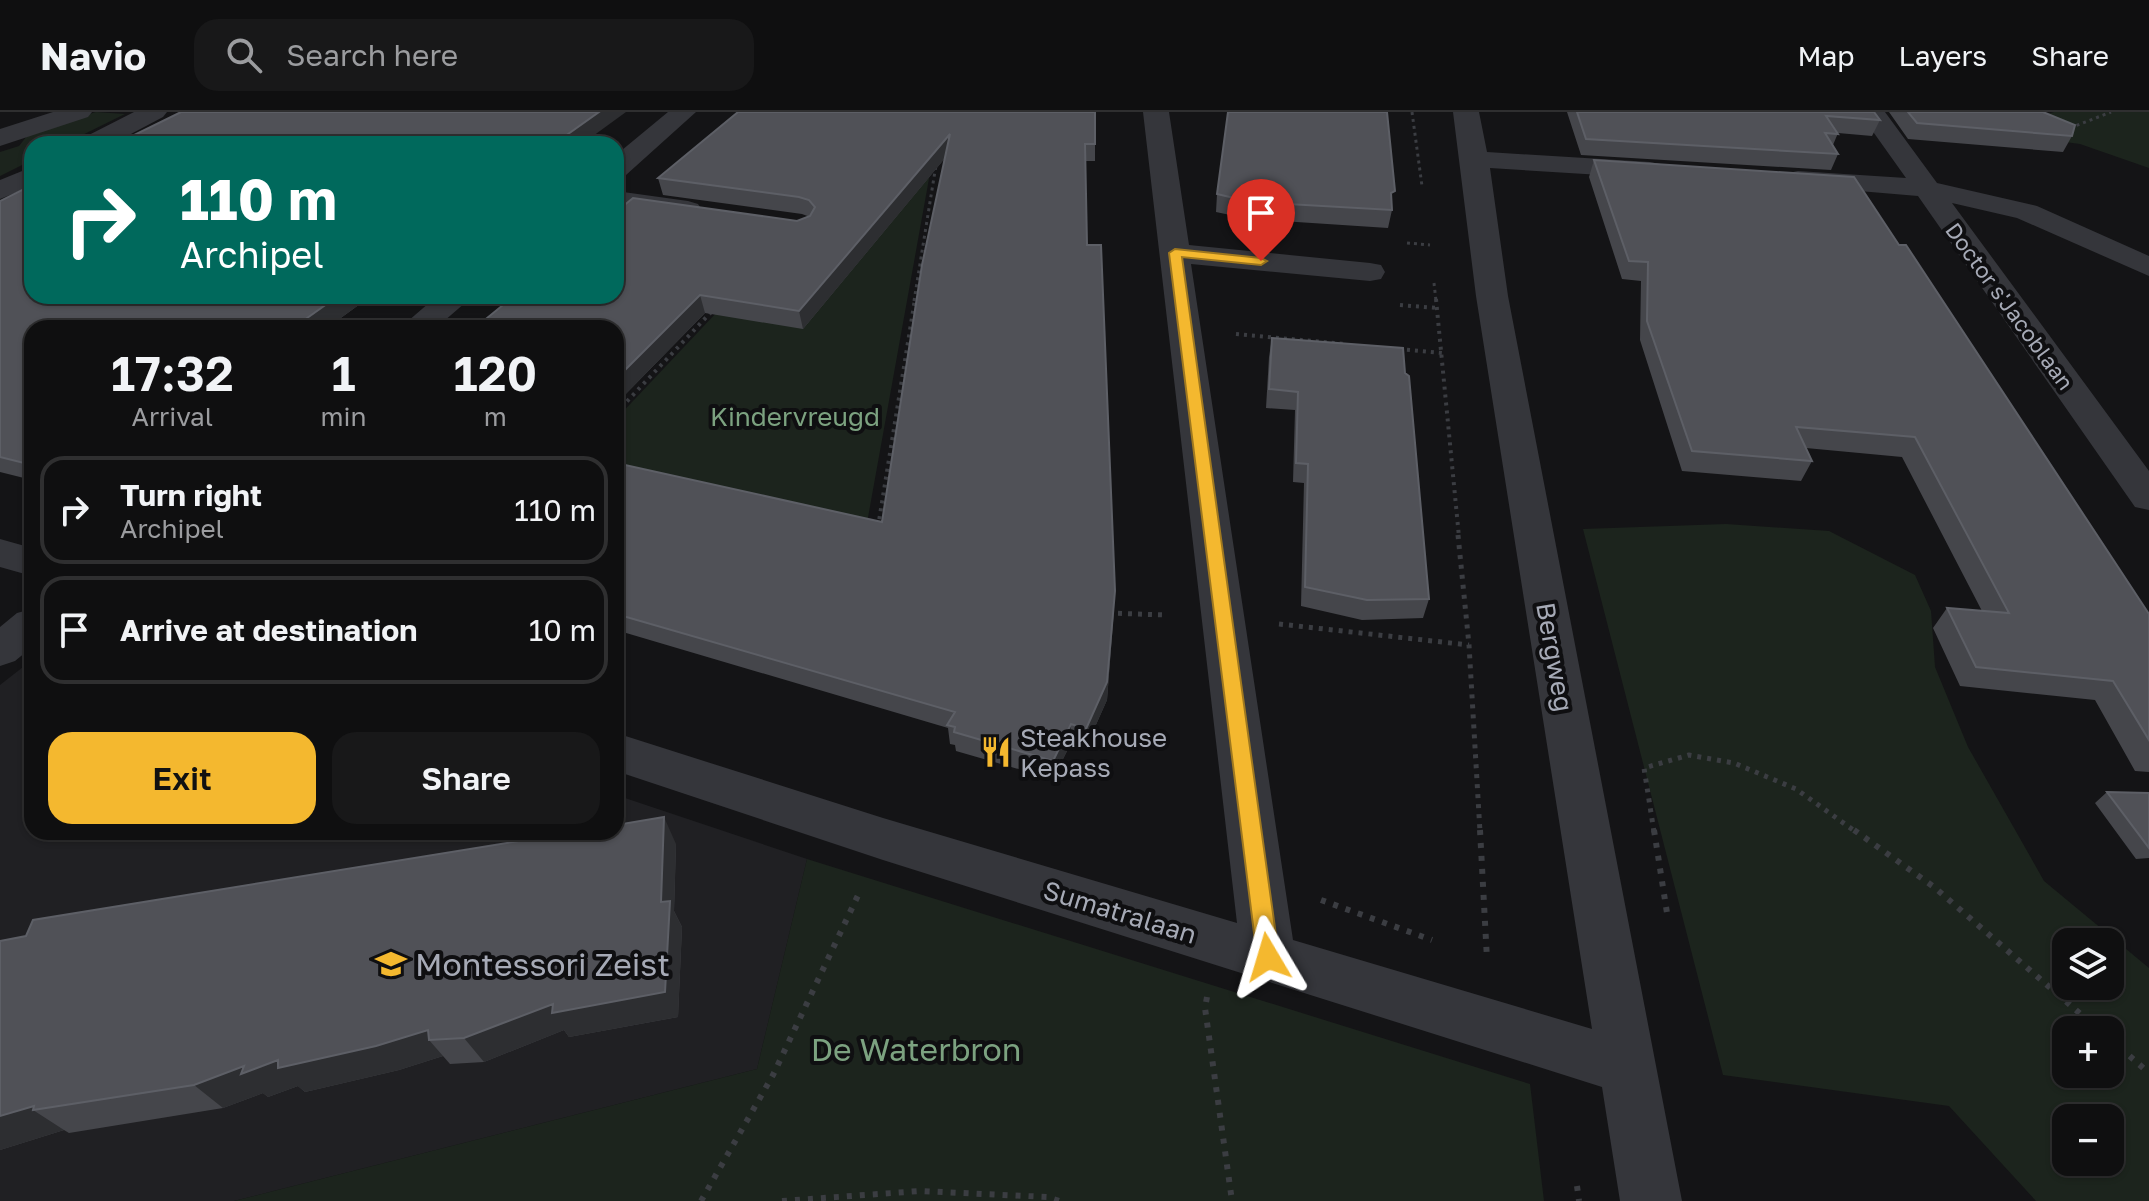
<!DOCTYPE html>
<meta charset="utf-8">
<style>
body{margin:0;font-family:"Golos Text",sans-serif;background:#181819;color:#f1f3f6;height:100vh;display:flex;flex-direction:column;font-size:30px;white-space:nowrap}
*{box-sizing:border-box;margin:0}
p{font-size:26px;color:#9b9c9f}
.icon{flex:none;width:44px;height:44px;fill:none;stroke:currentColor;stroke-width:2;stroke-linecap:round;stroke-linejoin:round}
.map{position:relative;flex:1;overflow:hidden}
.drawer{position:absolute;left:24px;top:208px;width:600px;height:520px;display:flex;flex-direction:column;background:#0f0f10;border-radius:24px;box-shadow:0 2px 6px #0004,0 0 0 2px #2f2f30}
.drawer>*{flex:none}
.hud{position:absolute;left:24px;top:24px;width:600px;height:168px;border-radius:24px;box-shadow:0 2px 6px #0004,0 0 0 2px #2f2f30;background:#00695c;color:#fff;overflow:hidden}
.tools{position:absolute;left:2052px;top:816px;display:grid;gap:16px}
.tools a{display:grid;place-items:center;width:72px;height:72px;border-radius:16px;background:#0f0f10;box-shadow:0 2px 6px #0004,0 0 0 2px #2f2f30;font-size:40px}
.pin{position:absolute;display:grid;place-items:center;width:68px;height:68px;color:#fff;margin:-82px -34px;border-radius:50% 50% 50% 0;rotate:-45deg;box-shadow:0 0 8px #0007}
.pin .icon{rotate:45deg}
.me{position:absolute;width:88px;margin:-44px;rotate:353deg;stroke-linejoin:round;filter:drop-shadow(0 0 6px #0008)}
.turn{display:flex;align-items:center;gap:28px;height:168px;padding:0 24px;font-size:36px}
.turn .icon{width:104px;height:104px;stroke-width:2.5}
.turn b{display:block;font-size:56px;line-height:68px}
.eta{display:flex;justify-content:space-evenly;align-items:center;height:136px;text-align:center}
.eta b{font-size:48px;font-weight:600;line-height:56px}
.cta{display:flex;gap:16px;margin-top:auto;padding:16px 24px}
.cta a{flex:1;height:92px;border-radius:24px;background:#f4b82f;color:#111;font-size:32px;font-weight:600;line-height:92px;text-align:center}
.cta a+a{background:#181819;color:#f1f3f6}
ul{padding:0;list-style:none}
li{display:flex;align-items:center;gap:24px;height:108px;margin:0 16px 12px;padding:0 8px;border:4px solid #2f2f30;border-radius:24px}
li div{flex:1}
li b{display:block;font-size:30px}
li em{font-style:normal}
header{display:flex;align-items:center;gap:48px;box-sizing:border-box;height:112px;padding:0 40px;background:#0f0f10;border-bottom:2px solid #2f2f30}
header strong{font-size:38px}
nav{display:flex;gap:44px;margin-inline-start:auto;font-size:28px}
.search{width:560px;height:72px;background:#181819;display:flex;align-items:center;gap:20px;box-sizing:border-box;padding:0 28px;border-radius:24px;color:#9b9c9f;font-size:30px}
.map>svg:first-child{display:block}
</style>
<header>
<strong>Navio</strong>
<div class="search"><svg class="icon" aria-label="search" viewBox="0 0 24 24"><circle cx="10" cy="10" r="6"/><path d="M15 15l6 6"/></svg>Search here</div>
<nav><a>Map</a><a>Layers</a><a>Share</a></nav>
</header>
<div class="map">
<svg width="2149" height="1089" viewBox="0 0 2149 1089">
<rect width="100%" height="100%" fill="#141416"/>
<!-- built -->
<path fill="#202023" d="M32,548v172h584v-37l191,64 -50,210 -523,132h-234v-516z"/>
<!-- green -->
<path fill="#1c241d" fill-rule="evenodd" d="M96,0l29,2 -61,30h-32v16l-32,16v-24l19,-6 11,-14z
M906,0h35l-74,411 -251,-56v-48z
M1980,0l58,5 16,-5h95v56l-69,-24 -22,-3z
M1726,412l103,7 86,44 16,36 4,56 33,80 76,134 105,87v233h-113l-87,-95 -226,-31 -140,-546zM2066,830h44v44h-44zM2110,918v44h-44v-44zM2110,1006v44h-44v-44z
M807,747l723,225 14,117h-1310l523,-132z"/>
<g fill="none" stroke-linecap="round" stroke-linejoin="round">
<!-- path-far3 -->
<path stroke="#3b3d42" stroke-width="3" stroke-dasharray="3 4" stroke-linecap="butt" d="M1412,0l10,74
M2070,16l41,-16
M1407,131l23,2
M1434,171l2,18
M914,189l22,-136"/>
<!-- path-far2 -->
<path stroke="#3b3d42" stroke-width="4" stroke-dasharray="3 5" stroke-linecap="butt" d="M1436,187l23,238
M1400,193l37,3
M1236,222l109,10
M1399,237l43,4
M616,301l98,-104
M878,415l37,-228"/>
<!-- path-far1 -->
<path stroke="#3b3d42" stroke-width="5" stroke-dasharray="4 6" stroke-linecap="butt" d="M1458,423l11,110 11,187
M1108,501l58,2
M1279,512l190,21
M1654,720l-10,-64 45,-13 45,8 62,26 60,43"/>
<!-- path -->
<path stroke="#3b3d42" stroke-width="6" stroke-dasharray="5 8" stroke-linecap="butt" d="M1480,718l7,129
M1654,718l13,83
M1854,718l80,57 165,143
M1321,788l111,40
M1207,885l-2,11 27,193
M2110,927l39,34
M1577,1074l2,15
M701,1089l72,-126 88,-186
M782,1089l138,-10 127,6 12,4"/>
<!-- minor -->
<path fill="#35363b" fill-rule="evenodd" d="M53,0h39l-4,5 -88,29v-17z
M134,0h33l-4,5 -51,27h-33l4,-6z
M668,0h28l-70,63 -10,2v-22z
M1143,0h26l20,133 181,18 11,2 4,7 -4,7 -11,2 -179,-17 102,676 299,89 -116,-733 -23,-184h26l8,40 163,10 10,2 4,6 -4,6 -10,2 -160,-10 18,128 174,905h-62l-18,-114 -719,-227 -267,-89v-38l267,85 354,105z
M1859,0h26l52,71 100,23 112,50v20l-132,-58 -65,-15 197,268v39l-14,-3 -217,-311 -130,-11 -4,-6 4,-6 10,-2 108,7z
M32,55v19l-32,13v-19z
M616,79l72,10 10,3 4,6 -4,6 -10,3 -72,-10z
M437,184h36l-37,32h-36z
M0,427l32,9v28l-32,-9z
M32,497v38l-17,14 -15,5v-39l17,-14z"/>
</g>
<!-- wall -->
<path fill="#45464b" d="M1095,0v49h-10l2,84 27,365 -7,90 -21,47 -15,-4 -18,36 -97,-28 -1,-6 -5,-1 -2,-16 -332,-98v-167l266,59 63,-364 -142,171 -98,-16 -89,91v-76l-135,-5 329,-106 -8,-3 -139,-19 -5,-17z
M1567,0h307l6,8 -8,16 -34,-3 -5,12 5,9 -7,16 -250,-15z
M1889,0h154l29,24 -9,16 -155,-13z
M1594,48l305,85 250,369v158l-14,-1 -40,-71 -135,-14 -27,-58 14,-20 35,3 -80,-154 -96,-9 6,13 -11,20 -119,-10 -42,-131 1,-59 -19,-2 -33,-102z
M1217,82l175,12v4l-4,18 -139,-9 -33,-7z
M0,89l32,95h339l-44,32h-295v152l-32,-8z
M1272,226l133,35 24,226 -6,19 -61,2 -61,-14 3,-123 -11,-1 2,-72 -29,-2 3,-51z
M2107,680l42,1v65l-13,1 -41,-56z
M676,732l-2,67 8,16 -4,90 -109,20 -5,-7 -80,32 -34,2 -7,-8 -44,14 -94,22 -7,-6 -30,11 -5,-4 -40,15 -154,25 -5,-3 -64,20v-209z"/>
<!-- shaded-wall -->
<path fill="#2d2e31" d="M599,0h27l-44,32h-28z
M950,22l1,17 -148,178 -4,-18z
M700,183l5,18 -89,91v-25z
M338,184h33l-44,32h-34z
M1115,479l-8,109 -21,47v-18z
M1071,612v19l-18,36v-18z
M664,705l12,27 -2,67 8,16 -4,90 -109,20 -5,-7 -80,32 -20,-24 197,-136z
M428,918l1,10 14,16 -44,14 -94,22 -7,-6 -30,11 -5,-4 -40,15 -29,-23 50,-19z
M34,994l-1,4 31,20 -64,20v-34z"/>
<!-- building -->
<path fill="#505157" stroke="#5d5f66" stroke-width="2" d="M181,0h418l-45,32h-438z
M738,0h357v32h-10l2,101h14l14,346 -8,91 -21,47 -15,-5 -18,37 -99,-29 1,-5 -8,-2 8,-13 -339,-98v-151l266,59 40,-257 28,-131 -151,177 -99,-16 -84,84v-51h-148l7,-6 6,1 33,-27h102v-84l17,-14 164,23 13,-5 5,-9 -6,-7 -10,-3 -141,-19z
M1228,0h159l8,79 -4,2 1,17 -141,-8 -34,-8z
M1577,0h297l6,8 -54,-4 12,18 -13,-1 13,21 -252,-15z
M1908,0h135l32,13 -3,11 -155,-13z
M1594,48l260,17 45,68h7l243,369v126l-36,-59 -137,-14 -29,-59 62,5 -94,-176 -119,-10 16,34 -120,-10 -45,-130 1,-59 -19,-1z
M32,73v111h306l-45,32h-261v137l-32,-8v-256z
M1272,226l131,10 2,25 4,3 20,223 -62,1 -62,-13 3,-123 -12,-1 2,-71 -29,-3z
M2107,680l42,1v55z
M664,705l-3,85 9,-1 -5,91 -113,21 1,-9 -89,34 -35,2 -1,-10 -52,16 -98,22v-8l-37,14 3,-8 -50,19 -161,25 1,-4 -34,10v-175l26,-5 7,-16 541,-88h42v-7z"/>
<!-- route -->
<path fill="#f4b82f" stroke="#9f781f" stroke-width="2" d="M1175,137l86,9 6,3 -6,4 -79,-8 97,700 -3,8 -8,3 -8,-3 -3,-8 -88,-704z"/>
<!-- icons -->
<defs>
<symbol id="restaurant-bare" viewBox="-9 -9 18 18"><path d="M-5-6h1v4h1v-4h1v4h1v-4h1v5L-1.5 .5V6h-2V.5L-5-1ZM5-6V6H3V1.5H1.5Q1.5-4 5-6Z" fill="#f4b82f" stroke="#0f0f11" stroke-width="2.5" paint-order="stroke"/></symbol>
<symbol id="school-bare" viewBox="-9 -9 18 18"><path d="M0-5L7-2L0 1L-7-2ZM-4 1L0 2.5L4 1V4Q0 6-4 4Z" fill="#f4b82f" stroke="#0f0f11" stroke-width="2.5" paint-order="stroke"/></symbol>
</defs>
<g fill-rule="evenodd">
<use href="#restaurant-bare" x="974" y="618" width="44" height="44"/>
<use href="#school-bare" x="369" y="830" width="44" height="44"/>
</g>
<g text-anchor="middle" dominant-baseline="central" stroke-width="8" stroke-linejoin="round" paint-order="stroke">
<!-- far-street labels -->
<g font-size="22" fill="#a6aab6" stroke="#0f0f11">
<text transform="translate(2010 194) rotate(54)">Doctor s'Jacoblaan</text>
</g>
<!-- park labels -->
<g font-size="26" fill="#7ca280" stroke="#0f0f11">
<text x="795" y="304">Kindervreugd</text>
</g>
<!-- street labels -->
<g font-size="26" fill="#a6aab6" stroke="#0f0f11">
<text transform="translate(1555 545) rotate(80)">Bergweg</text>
<text transform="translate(1120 800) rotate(17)">Sumatralaan</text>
</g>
<!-- poi labels -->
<g font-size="26" fill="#a6aab6" stroke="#0f0f11" text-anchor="start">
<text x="1020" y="625">Steakhouse<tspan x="1020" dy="30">Kepass</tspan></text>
</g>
<!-- near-poi labels -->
<g font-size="32" fill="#a6aab6" stroke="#0f0f11" text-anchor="start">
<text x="415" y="852">Montessori Zeist</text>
</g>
<!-- near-park labels -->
<g font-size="32" fill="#7ca280" stroke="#0f0f11">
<text x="916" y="937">De Waterbron</text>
</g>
</g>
</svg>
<div class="tools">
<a><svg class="icon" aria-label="layers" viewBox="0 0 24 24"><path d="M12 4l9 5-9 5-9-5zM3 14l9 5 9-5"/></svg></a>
<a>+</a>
<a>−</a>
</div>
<div class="pin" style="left:1261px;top:149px;background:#d93025"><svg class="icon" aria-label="arrive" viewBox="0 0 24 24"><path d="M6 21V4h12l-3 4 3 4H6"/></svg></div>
<svg class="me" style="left:1268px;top:845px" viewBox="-20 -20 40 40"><path d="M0-17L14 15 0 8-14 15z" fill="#f4b82f" stroke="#fff" stroke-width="4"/></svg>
<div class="hud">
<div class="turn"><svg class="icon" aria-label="right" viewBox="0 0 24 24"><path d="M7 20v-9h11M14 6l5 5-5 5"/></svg><div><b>110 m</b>Archipel</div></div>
</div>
<section class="drawer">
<div class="eta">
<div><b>17:32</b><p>Arrival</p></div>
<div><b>1</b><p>min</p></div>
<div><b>120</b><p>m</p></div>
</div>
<ul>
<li><svg class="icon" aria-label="right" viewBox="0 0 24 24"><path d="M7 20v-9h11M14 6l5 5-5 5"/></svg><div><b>Turn right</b><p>Archipel</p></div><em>110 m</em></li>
<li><svg class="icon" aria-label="arrive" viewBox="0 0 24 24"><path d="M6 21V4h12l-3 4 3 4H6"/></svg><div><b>Arrive at destination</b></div><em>10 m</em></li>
</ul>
<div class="cta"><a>Exit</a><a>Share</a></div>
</section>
</div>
